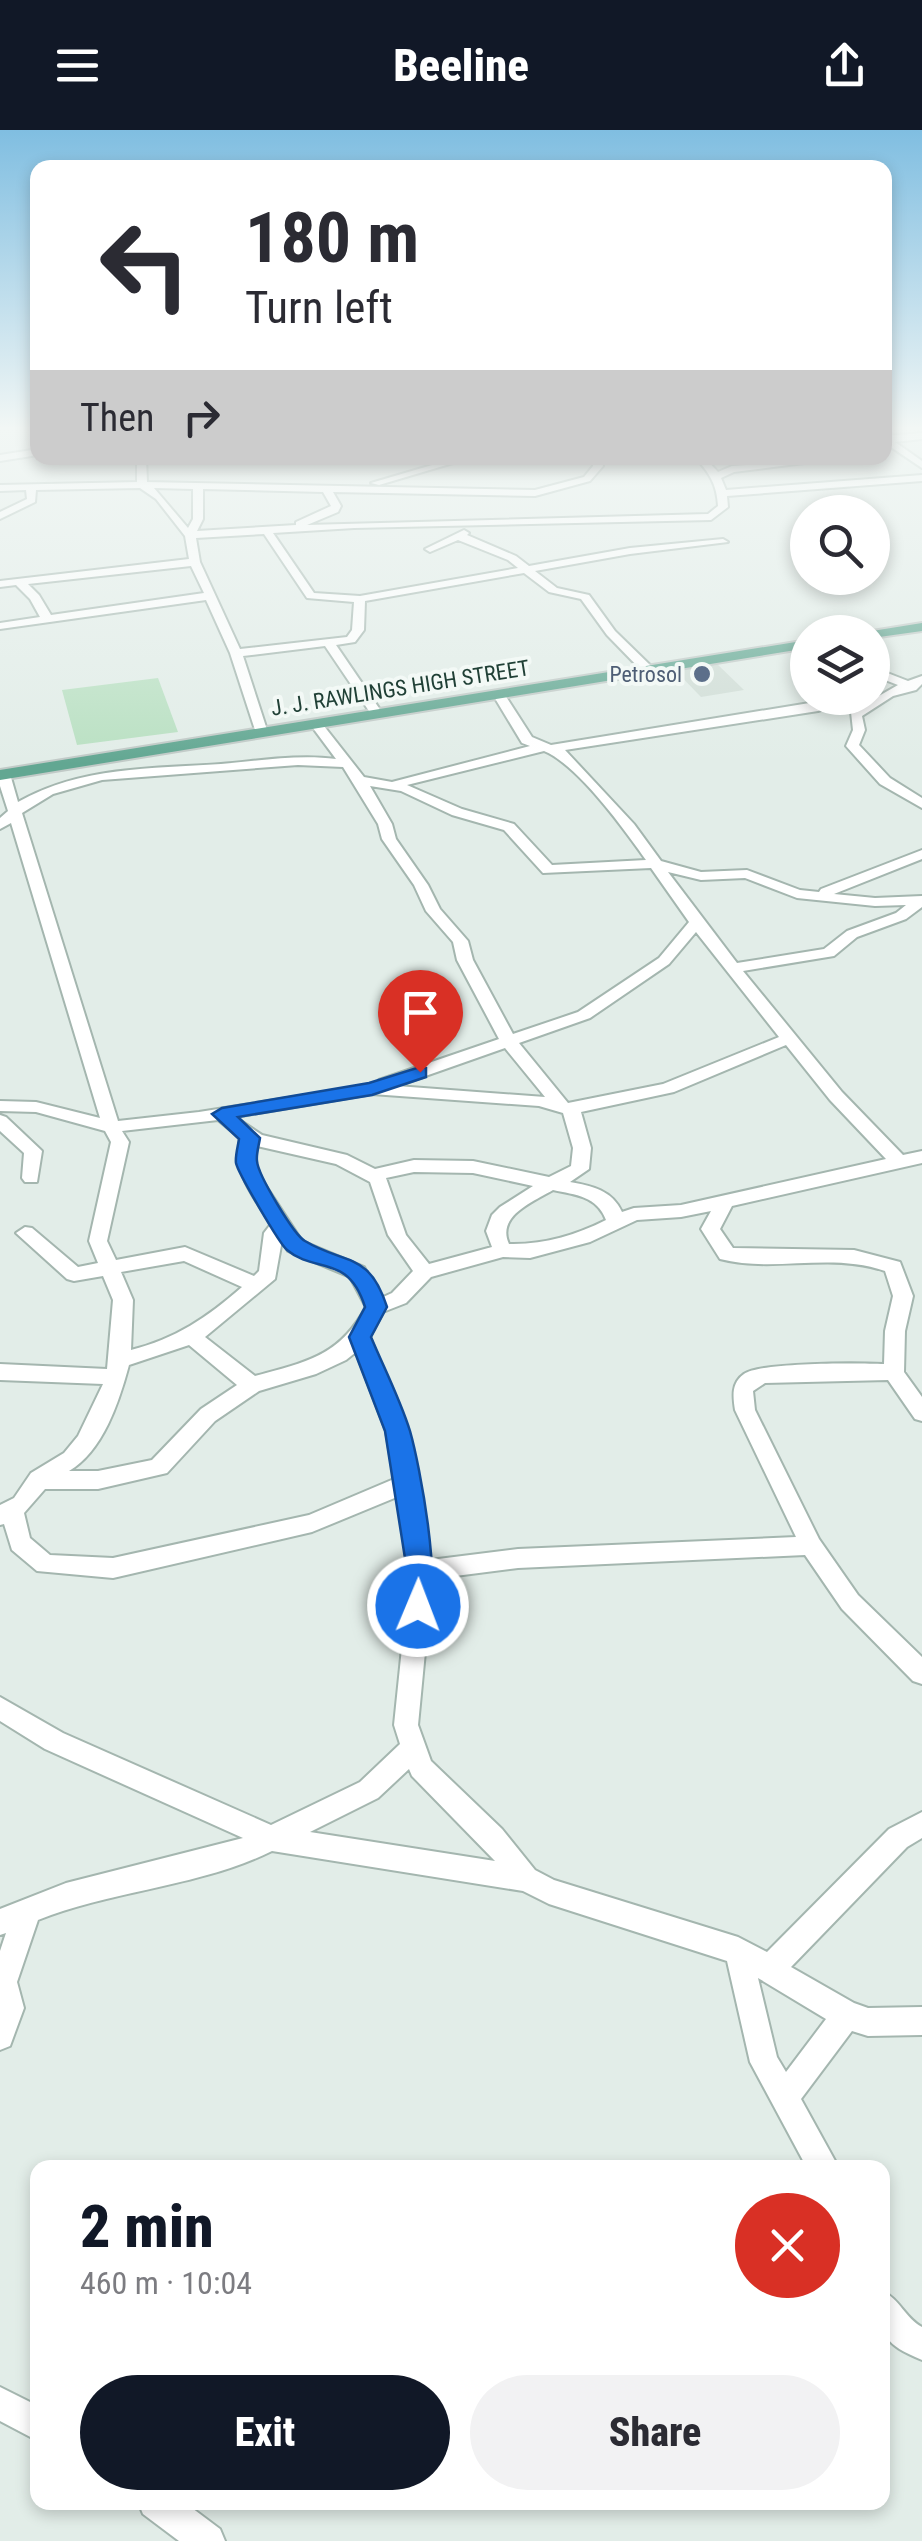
<!DOCTYPE html>
<meta charset="utf-8">
<style>
body{margin:0;font-family:"Roboto Condensed",sans-serif;background:#f2f2f3;color:#2b2b33;height:100vh;display:flex;flex-direction:column;font-size:38px;white-space:nowrap}
*{box-sizing:border-box;margin:0}
p{font-size:32px;color:#7c7c81}
.icon{flex:none;width:55px;height:55px;fill:none;stroke:currentColor;stroke-width:2;stroke-linecap:round;stroke-linejoin:round}
.map{position:relative;flex:1;overflow:hidden}
.panel{position:absolute;left:30px;top:2030px;width:860px;height:350px;display:flex;flex-direction:column;background:#fff;border-radius:20px;box-shadow:0 5px 15px #0003}
.panel>*{flex:none}
.guide{position:absolute;left:30px;top:30px;width:862px;height:305px;border-radius:20px;box-shadow:0 5px 15px #0003;background:#fff;color:#2b2b33;overflow:hidden}
.buttons{position:absolute;left:790px;top:365px;display:grid;gap:20px}
.buttons a{display:grid;place-items:center;width:100px;height:100px;border-radius:50%;background:#fff;box-shadow:0 5px 15px #0003;font-size:50px}
.pin{position:absolute;display:grid;place-items:center;width:85px;height:85px;color:#fff;margin:-102px -42px;border-radius:50% 50% 50% 0;rotate:-45deg;box-shadow:0 0 10px #0007}
.pin .icon{rotate:45deg}
.me{position:absolute;width:110px;margin:-55px;rotate:1deg;stroke-linejoin:round;filter:drop-shadow(0 0 8px #0008)}
.turn{display:flex;align-items:center;gap:35px;height:210px;padding:0 50px;font-size:45px}
.turn .icon{width:130px;height:130px;stroke-width:2.5}
.turn b{display:block;font-size:70px;line-height:85px}
.then{display:flex;align-items:center;height:95px;padding:0 50px;background:#0003;gap:20px;font-size:38px}
.round{display:grid;place-items:center;flex:none;width:105px;height:105px;border-radius:52px;background:#f2f2f3}
.headline{display:flex;align-items:center;justify-content:space-between;height:170px;padding:0 50px}
h1{font-size:60px;font-weight:800;line-height:75px;color:#111827}
.cta{display:flex;gap:20px;margin-top:auto;padding:20px 50px}
.cta a{flex:1;height:115px;border-radius:60px;background:#111827;color:#fff;font-size:40px;font-weight:800;line-height:115px;text-align:center}
.cta a+a{background:#f2f2f3;color:#2b2b33}
header{display:flex;justify-content:space-between;align-items:center;height:130px;padding:0 50px;background:#111827;color:#fff;font-size:45px;font-weight:800}
.map>svg:first-child{display:block}
</style>
<header><svg class="icon" aria-label="menu" viewBox="0 0 24 24"><path d="M4 6h16M4 12h16M4 18h16"/></svg>Beeline<svg class="icon" aria-label="share" viewBox="0 0 24 24"><path d="M12 15V3M7 8l5-5 5 5M5 13v7h14v-7"/></svg></header>
<div class="map">
<svg width="922" height="2411" viewBox="0 0 922 2411">
<rect width="100%" height="100%" fill="#e2ede8"/>
<!-- built -->
<path fill="#d0ddd6" d="M715,532l29,28 -43,7 -28,-29z"/>
<!-- green -->
<path fill="#b9e0c2" d="M158,548l20,54 -101,13 -15,-55z"/>
<g fill="none" stroke-linecap="round" stroke-linejoin="round">
<defs>
<path id="minor" d="M922,303v6l-27,3 27,19v7l-37,-25v-7z
M38,319v6l-38,6v-6z
M137,328h9l1,24 388,8 49,-13 9,-11 -1,-8h8l3,8 -13,15 -55,15 -202,-4 8,14 -3,6 -31,13 401,-11 10,-8c-1,-22 -9,-33 -22,-48h9l13,14 14,-6 111,-8 -109,14 -13,6 5,12 196,-15v6l-195,15 1,11 -17,13 -357,8 -81,5 41,60 46,3 158,-28 -10,-8 -50,-20 -28,12 -5,-3 39,-19 5,3 -2,2 49,21 13,10 101,-18 93,-9 5,3 -98,12 -95,17 22,17 32,7 26,36 37,36v6h-8l-37,-38 -26,-36 -32,-7 -25,-19 -159,28 -1,29 -9,12 -19,3 47,69 -2,3h-8l-48,-71 -82,10 25,77 -6,4 -6,-4 -26,-80 -24,-53 -206,29v-6l40,-6 -10,-18 -14,-14 -16,2v-6l189,-22 -4,-23 -29,-37 -16,-11 -104,2 -1,12 -35,17v-7l27,-13 -1,-9 -26,1v-6l137,-3zM154,358l39,1v30l-5,9zM203,359l120,3 8,14 -35,16v3l-99,6 6,-12zM264,404l43,64 47,4 -2,28 -5,7 -107,12 -40,-87 -4,-24zM191,436l13,27 -153,22 -12,-20 -11,-11z
M456,328h14l-91,27 -8,-2z
M872,537l36,14 14,-5v8l-6,6 -23,6 -31,20 3,14 -6,15 31,33 32,20v10l-42,-24 -34,-38 7,-16 -2,-18 47,-27 -26,-10z
M499,561l4,1 29,45 19,8 289,-47h18l-40,13 -253,39 69,74 27,37 40,11 46,-2 53,20 19,2 2,-3 101,-39v9l-88,35 41,4 47,-2v11l-16,12 -49,18 -23,19 -91,15 99,121 61,63 19,-4v12l-190,43 -12,23 13,19 121,2 46,12 13,34 -8,35 -1,41 18,25v24l-7,-2 -27,-39 -123,3 -12,8 2,19 64,129 39,56 64,62v27l-9,-3 -71,-72 -37,-54 -287,13 -86,11 -14,146 13,36 71,68 33,41 19,10 184,57 29,15 122,-123 33,-17v26l-15,9 -116,120 63,36 14,5 54,-1v28l-54,1 -16,-5 -51,68 38,69h-32l-57,-106 -23,-101 -178,-57 -26,-13 -251,-40c-73,36 -159,39 -234,69l-21,62 7,26 -14,38 -10,4v-99l6,-18 -6,2v-26l66,-26 177,-45 -198,-89 -45,-28v-24l63,36 208,92 89,-43 40,-38 -6,-19 16,-154 -13,-74 -85,35 -199,46 -76,-7 -25,-21 -8,-26 -4,1v-20l14,-7 17,-25 33,-20 14,-17 25,-52 -103,-4v-16l107,5 6,-69 -10,-24 -29,5 -7,-2 -51,-46 9,-6 7,1 46,39 20,-4 -9,-22 22,-99 -6,-11 -69,-19 -36,-1v-10l36,1 64,16 -89,-295 -11,6v-11l8,-7 -8,-25v-15l10,3 8,28c64,-36 132,-33 203,-38 38,-3 77,-10 115,-5l-26,-35 6,-4 4,1 44,56 28,5 138,-36 -8,-3 -29,-48zM544,621c34,14 80,78 102,109l-94,5 -38,-41 -52,-15 -55,-24zM298,635l45,2 35,57 4,15 32,46 12,26 27,31 4,18 42,79 -120,41 -2,4 -178,28 -81,9 -96,-308 31,-19 49,-14zM370,656l31,5 51,24 52,15 39,43 108,-5 38,54 -30,36 -81,54 -65,22 -40,-74 -5,-19 -28,-32 -12,-24 -32,-46 -4,-15zM668,742l33,8 44,-2 52,20 78,8 31,-1 -10,8 -49,18 -23,18 -87,14zM696,802l83,105 -116,47 -95,19 -49,-60 71,-25 79,-54zM786,915l44,55 56,59 -205,46 -47,3 -12,4c-10,-22 -30,-26 -52,-30l19,-13 2,-21 -10,-36 93,-20zM505,918l40,49 -148,-11zM372,964l167,12 24,7 10,35 -2,18 -22,11 -76,-16 -59,-1 -39,9 -28,-14 -85,-20 -27,-18zM218,990l22,18c-5,40 11,54 31,86l-7,9 -5,38 -5,5 -69,-29 -69,13 -9,-19 22,-99 -7,-11zM257,1016l79,18 34,18 18,53 25,36 -21,22 -11,5 -17,-31 -62,-26 -40,-61 -7,-18zM414,1042l59,1 60,13 -33,21 -8,8 -6,16 6,16 -63,17 -23,-29 -20,-57zM553,1060c23,5 44,6 53,30 -30,15 -63,25 -97,24 -13,-28 24,-42 44,-54zM711,1081l-10,18 19,30c54,14 111,-7 165,12l8,25 -8,35 -1,33c-26,-1 -123,-2 -140,10 -13,9 -11,23 -9,36l61,127 -278,12 -88,11 -22,-129 -38,-94 13,-25 23,-9 25,-26 72,-20 27,1 60,-16 47,-22 44,-3zM282,1110l6,11 62,26 16,30c-26,49 -60,55 -111,69l-50,-39 70,-58zM184,1131l58,26c-34,30 -67,52 -111,63l2,-50 -12,-28zM189,1215l48,40 -36,24 -49,51 -54,11h-29c34,-20 50,-69 60,-106zM356,1222l30,79 8,48 -85,36 -196,43 -63,-3 -20,-17 -6,-25 21,-24h53l69,-16 48,-52 44,-30 57,-17 30,-14zM409,1639l3,7 83,85 -185,-29 68,-34zM758,1848l68,41 -40,53 -9,-15z
M0,985l6,2 36,34 -5,31h-12l-3,-4 2,-25 -24,-22z
M882,2161c18,8 23,27 40,36v33c-43,-18 -40,-25 -40,-69z
M0,2257l38,19v35l-38,-20z
M138,2372h46l36,27 5,12h-46l-36,-27z"/>
<path id="major" d="M922,493v8l-50,7v-6h-6z
M808,510v8l-808,132v-10z"/>
</defs>
<!-- minor casing -->
<use href="#minor" stroke="#a4b6af" stroke-width="4"/>
<!-- major casing -->
<use href="#major" stroke="#c1cac7" stroke-width="4"/>
<!-- minor -->
<use href="#minor" fill="#fff" fill-rule="evenodd"/>
<!-- major -->
<use href="#major" fill="#62a792" fill-rule="evenodd"/>
</g>
<!-- sky -->
<linearGradient id="sky" x2="0" y2="1"><stop stop-color="#80bee1"/><stop offset="0.47" stop-color="#f2f7f5"/><stop offset="1" stop-color="#f2f7f5" stop-opacity="0"/></linearGradient>
<rect width="922" height="634" fill="url(#sky)"/>
<!-- route -->
<path fill="#1a73e8" stroke="#114b97" stroke-width="2.5" d="M420,937l6,1v9l-54,18 -134,22 22,21c-1,7 -4,16 -3,23 1,14 37,74 48,80 40,24 64,10 82,66l-16,30c13,31 29,62 39,94 10,35 32,153 17,183l-9,4 -10,-4 -3,-8 2,-35 -22,-140 -36,-94 16,-30c-17,-54 -50,-33 -78,-57 -8,-7 -49,-77 -51,-87 -1,-7 2,-17 3,-24l-27,-25 10,-6 147,-25z"/>
<!-- markers -->
<circle fill="#5c6f8a" stroke="#f3f9f6" stroke-width="4" cx="702" cy="544" r="10"/>
<g text-anchor="middle" dominant-baseline="central" stroke-width="8" stroke-linejoin="round" paint-order="stroke">
<!-- far-service labels -->
<g font-size="22" fill="#4e5e75" stroke="#f3f9f6" text-anchor="end">
<text x="682" y="544">Petrosol</text>
</g>
<!-- far-street labels -->
<g font-size="22" fill="#204036" stroke="#f3f9f6">
<text transform="translate(400 558) rotate(-9)">J. J. RAWLINGS HIGH STREET</text>
</g>
</g>
</svg>
<div class="buttons">
<a><svg class="icon" aria-label="search" viewBox="0 0 24 24"><circle cx="10" cy="10" r="6"/><path d="M15 15l6 6"/></svg></a>
<a><svg class="icon" aria-label="layers" viewBox="0 0 24 24"><path d="M12 4l9 5-9 5-9-5zM3 14l9 5 9-5"/></svg></a>
</div>
<div class="pin" style="left:420px;top:942px;background:#d93025"><svg class="icon" aria-label="arrive" viewBox="0 0 24 24"><path d="M6 21V4h12l-3 4 3 4H6"/></svg></div>
<svg class="me" style="left:418px;top:1476px" viewBox="-20 -20 40 40"><circle r="17" fill="#1a73e8" stroke="#fff" stroke-width="3"/><path d="M0-11L8 9 0 5-8 9z" fill="#fff"/></svg>
<div class="guide">
<div class="turn"><svg class="icon" aria-label="left" viewBox="0 0 24 24"><path d="M17 20v-9H6M10 6l-5 5 5 5"/></svg><div><b>180 m</b>Turn left</div></div>
<div class="then">Then<svg class="icon" aria-label="right" viewBox="0 0 24 24"><path d="M7 20v-9h11M14 6l5 5-5 5"/></svg></div>
</div>
<section class="panel">
<div class="headline"><div><h1>2 min</h1><p>460 m · 10:04</p></div><a class="round" style="background:#d93025;color:#fff"><svg class="icon" aria-label="close" viewBox="0 0 24 24"><path d="M6 6l12 12M18 6L6 18"/></svg></a></div>
<div class="cta"><a>Exit</a><a>Share</a></div>
</section>
</div>
